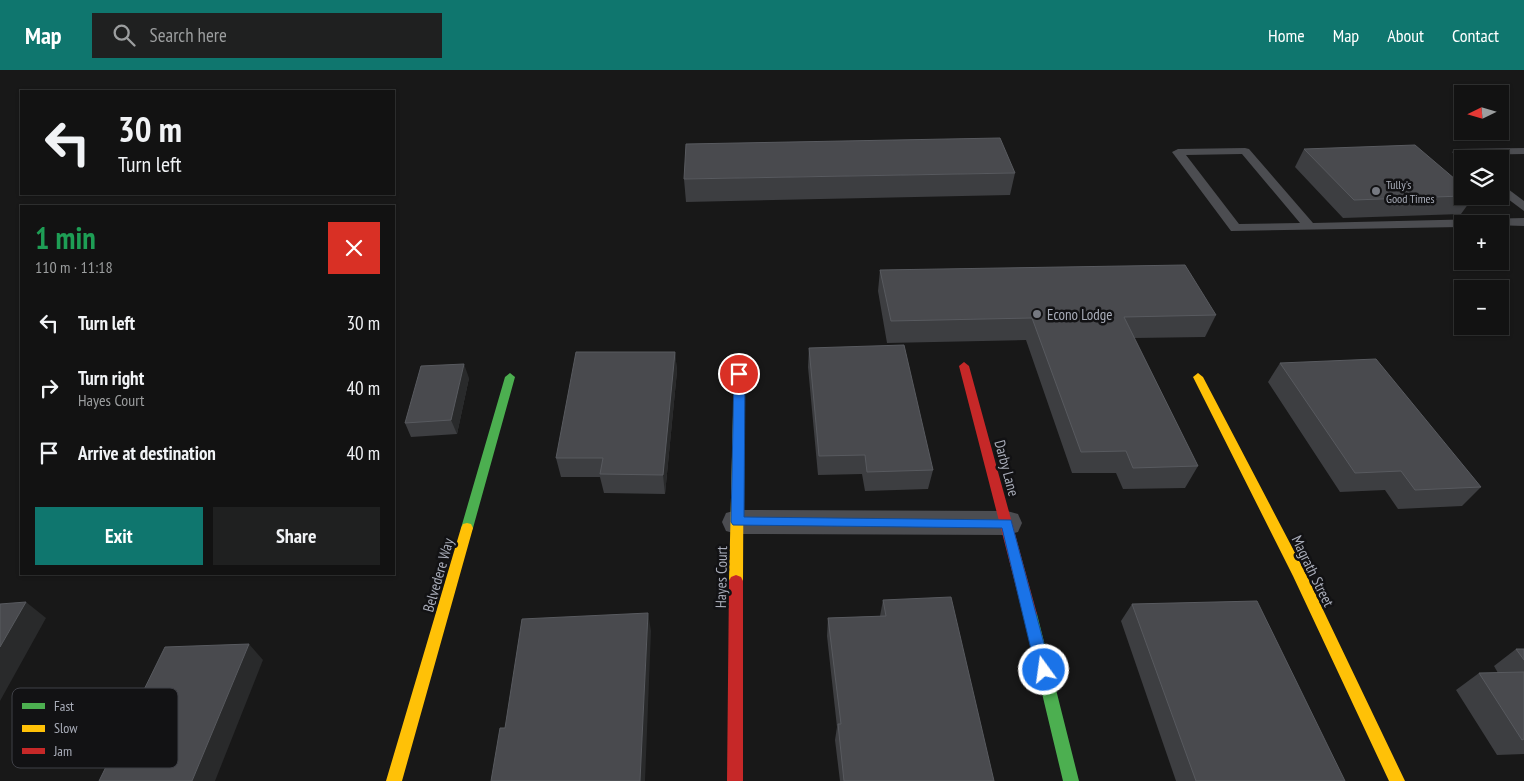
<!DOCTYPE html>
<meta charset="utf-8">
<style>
body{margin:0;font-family:"PT Sans Narrow",sans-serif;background:#1f2020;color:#f1f3f6;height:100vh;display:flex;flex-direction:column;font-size:19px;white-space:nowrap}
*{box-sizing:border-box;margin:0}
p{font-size:16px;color:#9c9e9f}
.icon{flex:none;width:28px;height:28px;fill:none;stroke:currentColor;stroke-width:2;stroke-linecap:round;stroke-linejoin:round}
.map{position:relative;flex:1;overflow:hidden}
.panel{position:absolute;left:20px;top:135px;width:375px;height:370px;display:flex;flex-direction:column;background:#121212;border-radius:0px;box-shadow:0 1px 4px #0004,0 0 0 1px #313232}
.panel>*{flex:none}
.banner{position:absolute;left:20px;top:20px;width:375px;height:105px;border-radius:0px;box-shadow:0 1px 4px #0004,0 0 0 1px #313232;background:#121212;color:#f1f3f6;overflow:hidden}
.needle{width:32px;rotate:265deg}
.buttons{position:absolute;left:1454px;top:15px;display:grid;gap:10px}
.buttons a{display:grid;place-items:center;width:55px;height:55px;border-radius:0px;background:#121212;box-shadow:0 1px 4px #0004,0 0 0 1px #313232;font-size:25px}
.pin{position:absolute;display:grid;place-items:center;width:42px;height:42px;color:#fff;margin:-21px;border:2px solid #fff;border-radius:50%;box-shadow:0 1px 5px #0007}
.me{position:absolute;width:55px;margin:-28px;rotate:346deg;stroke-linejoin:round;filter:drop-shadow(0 0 4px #0008)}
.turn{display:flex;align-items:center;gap:18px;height:105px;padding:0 15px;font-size:22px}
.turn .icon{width:65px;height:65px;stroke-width:2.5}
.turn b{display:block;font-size:35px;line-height:42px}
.round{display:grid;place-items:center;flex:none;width:52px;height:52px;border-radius:0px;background:#1f2020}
.head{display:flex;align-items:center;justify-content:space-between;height:85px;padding:0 15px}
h1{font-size:30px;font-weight:600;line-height:38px;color:#1e9e55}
.cta{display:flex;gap:10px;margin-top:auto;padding:10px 15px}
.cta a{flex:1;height:58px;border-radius:0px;background:#0f766e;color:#fff;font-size:20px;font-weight:600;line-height:58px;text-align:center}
.cta a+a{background:#1f2020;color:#f1f3f6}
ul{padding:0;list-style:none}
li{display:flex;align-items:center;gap:15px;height:65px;padding:0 15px}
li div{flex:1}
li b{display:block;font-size:19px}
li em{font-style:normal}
header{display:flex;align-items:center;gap:30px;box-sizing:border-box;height:70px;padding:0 25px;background:#0f766e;color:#fff}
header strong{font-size:24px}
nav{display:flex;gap:28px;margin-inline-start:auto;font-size:18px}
.search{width:350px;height:45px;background:#1f2020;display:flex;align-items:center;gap:12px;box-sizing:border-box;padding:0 18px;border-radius:0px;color:#9c9e9f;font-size:19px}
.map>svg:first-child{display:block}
</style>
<header>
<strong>Map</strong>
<div class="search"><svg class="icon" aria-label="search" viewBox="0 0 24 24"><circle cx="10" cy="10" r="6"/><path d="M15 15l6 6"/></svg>Search here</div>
<nav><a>Home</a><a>Map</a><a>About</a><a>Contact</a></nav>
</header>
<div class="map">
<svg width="1524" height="711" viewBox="0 0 1524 711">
<rect width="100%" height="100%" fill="#181818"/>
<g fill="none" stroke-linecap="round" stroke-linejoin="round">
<!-- lane -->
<path fill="#4c4d51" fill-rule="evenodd" d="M1245,78l4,1 64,74 211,-5v8l-62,-2v3l-231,4 -59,-79 6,-3zM1242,84l58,69 -61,1 -53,-69z
M1524,78v6l-55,1 4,4h-11v2l-10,-9 6,-3z
M1500,113l24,18v10l-24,-18z"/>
<!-- street -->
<path fill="#4c4d51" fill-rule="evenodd" d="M737,440l270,1 11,3 4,9 -4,9 -11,3 -270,-1 -11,-3 -4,-9 4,-9z"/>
<!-- fast -->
<path fill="#4caf50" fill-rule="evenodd" d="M510,303l5,4 -42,151 -2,4 -4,1 -4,-1 -2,-4 44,-151z
M1030,538l5,2 2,4 42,167h-16l-40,-167 2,-4z"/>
<!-- slow -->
<path fill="#ffc107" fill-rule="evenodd" d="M739,300l5,4 -1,207 -2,4 -5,2 -5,-2 -2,-4 5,-207z
M1198,303l5,4 101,193 101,211h-16l-96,-205 -100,-199z
M467,453l4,1 2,4 -71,253h-16l75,-253 2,-4z"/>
<!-- jam -->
<path fill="#c62828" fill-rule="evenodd" d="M964,292l5,4 68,248 -2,4 -5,2 -5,-2 -2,-4 -64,-248z
M736,505l5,2 2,4v200h-16l2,-200 2,-4z"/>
</g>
<!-- wall -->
<path fill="#3d3e41" d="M1304,79l158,36v11h12l-13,18 -118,4 -48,-51z
M1015,103l-5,22 -324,7 -2,-23z
M880,200l336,45 -11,22 -71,1 64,128 -13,22 -62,1 -7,-16h-44l-46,-133 -139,3 -9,-52z
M809,278l124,122 -5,19 -63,2 -3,-17 -44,1 -10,-108z
M675,282l2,19 -12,123 -61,-1 -4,-16h-39l-5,-19z
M1280,293l201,124 -19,19 -64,3 -13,-19 -45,2 -72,-110z
M469,308l-12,56 -46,3 -6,-14z
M883,530l111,181h-154l-5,-41 2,-13 -10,-91 1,-18 52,-2z
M1132,534l213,177h-169l-55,-160z
M1516,579h8v105l-27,1 -41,-65 23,-17h19l-4,-7z"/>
<!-- shaded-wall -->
<path fill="#292a2b" d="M675,282l2,19 -12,123 -2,-19z
M464,294l5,14 -12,56 -6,-14z
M26,532l20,16 -46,83v-54z
M648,543l3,18 -6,150h-5z
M249,574l14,16 -48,121h-23z"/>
<!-- building -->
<path fill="#494a4e" stroke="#585a5f" d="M1000,68l15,35 -331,6 2,-35z
M1415,75l47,40v11l-108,4 -50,-51z
M1185,195l31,50 -92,2 74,149 -65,2 -7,-17 -45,1 -49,-134 -141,3 -11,-51z
M904,275l29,125 -66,2 -2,-17 -46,1 -10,-108z
M576,282h99l-12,123 -63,-1 3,-16h-47z
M1376,289l105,128 -66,3 -14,-19 -46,2 -75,-110z
M464,294l-13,56 -46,3 16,-57z
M951,527l43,184h-150l-6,-57h3l-13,-106 58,-2 -3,-16z
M1257,531l88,180h-149l-64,-177z
M26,532l-26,45v-43z
M648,543l-8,168h-149l9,-53h5l17,-109z
M249,574l-57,137h-93l66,-134z
M1516,579h8v11z
M1524,602v67l-2,1 -43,-67z"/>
<!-- route -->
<path fill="#1a73e8" stroke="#114b97" d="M739,301l6,3 -1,143 267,3 40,150 -2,5 -5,2 -6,-2 -2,-5 -34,-142 -269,-3 -2,-3 3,-148z"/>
<!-- markers -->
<g fill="#767981" stroke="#121214" stroke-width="2">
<circle cx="1376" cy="121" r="5"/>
<circle cx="1037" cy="244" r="5"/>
</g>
<g text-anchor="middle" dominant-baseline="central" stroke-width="5" stroke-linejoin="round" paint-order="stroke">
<!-- far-poi labels -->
<g font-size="12" fill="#a9adb9" stroke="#121214" text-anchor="start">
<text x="1386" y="114">Tully's<tspan x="1386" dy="14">Good Times</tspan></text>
</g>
<!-- poi labels -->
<g font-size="15" fill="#a9adb9" stroke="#121214" text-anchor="start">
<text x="1047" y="244">Econo Lodge</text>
</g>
<!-- street labels -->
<g font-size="15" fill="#a9adb9" stroke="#121214">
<text transform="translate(1007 398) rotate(75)">Darby Lane</text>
<text transform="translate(1313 501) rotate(64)">Magrath Street</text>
<text transform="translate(438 505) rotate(-74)">Belvedere Way</text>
<text transform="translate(721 507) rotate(-89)">Hayes Court</text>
</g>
</g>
<!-- legend -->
<rect x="12" y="618" width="166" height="80" rx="8" fill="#121214" stroke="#3f4046" stroke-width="1"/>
<rect x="22" y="633" width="23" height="6" fill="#4caf50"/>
<rect x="22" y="655" width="23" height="7" fill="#ffc107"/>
<rect x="22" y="678" width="23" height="6" fill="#c62828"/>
<g font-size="14" fill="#a9adb9">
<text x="54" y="641">Fast</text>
<text x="54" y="663">Slow</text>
<text x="54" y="686">Jam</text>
</g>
</svg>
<div class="buttons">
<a><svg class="needle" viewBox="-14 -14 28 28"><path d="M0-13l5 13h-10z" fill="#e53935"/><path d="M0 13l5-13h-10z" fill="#9c9e9f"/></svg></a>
<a><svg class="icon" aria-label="layers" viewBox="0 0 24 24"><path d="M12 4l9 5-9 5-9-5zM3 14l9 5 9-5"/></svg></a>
<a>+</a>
<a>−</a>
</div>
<div class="pin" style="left:739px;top:304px;background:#d93025"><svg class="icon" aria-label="arrive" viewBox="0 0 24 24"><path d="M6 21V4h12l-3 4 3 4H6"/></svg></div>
<svg class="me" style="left:1044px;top:600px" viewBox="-20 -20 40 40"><circle r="17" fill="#1a73e8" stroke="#fff" stroke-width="3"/><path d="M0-11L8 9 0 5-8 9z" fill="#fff"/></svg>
<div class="banner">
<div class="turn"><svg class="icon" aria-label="left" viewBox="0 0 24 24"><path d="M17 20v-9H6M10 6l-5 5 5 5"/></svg><div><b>30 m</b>Turn left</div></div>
</div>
<section class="panel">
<div class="head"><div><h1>1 min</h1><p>110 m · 11:18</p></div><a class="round" style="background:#d93025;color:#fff"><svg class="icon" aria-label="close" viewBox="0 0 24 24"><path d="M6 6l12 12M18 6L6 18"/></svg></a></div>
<ul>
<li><svg class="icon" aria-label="left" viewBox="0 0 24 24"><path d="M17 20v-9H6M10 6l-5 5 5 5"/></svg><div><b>Turn left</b></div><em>30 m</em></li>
<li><svg class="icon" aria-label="right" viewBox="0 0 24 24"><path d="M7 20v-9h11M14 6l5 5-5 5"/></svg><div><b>Turn right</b><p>Hayes Court</p></div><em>40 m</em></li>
<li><svg class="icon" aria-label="arrive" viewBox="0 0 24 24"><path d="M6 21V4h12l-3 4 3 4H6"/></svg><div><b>Arrive at destination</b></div><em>40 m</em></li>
</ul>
<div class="cta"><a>Exit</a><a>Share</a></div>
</section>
</div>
